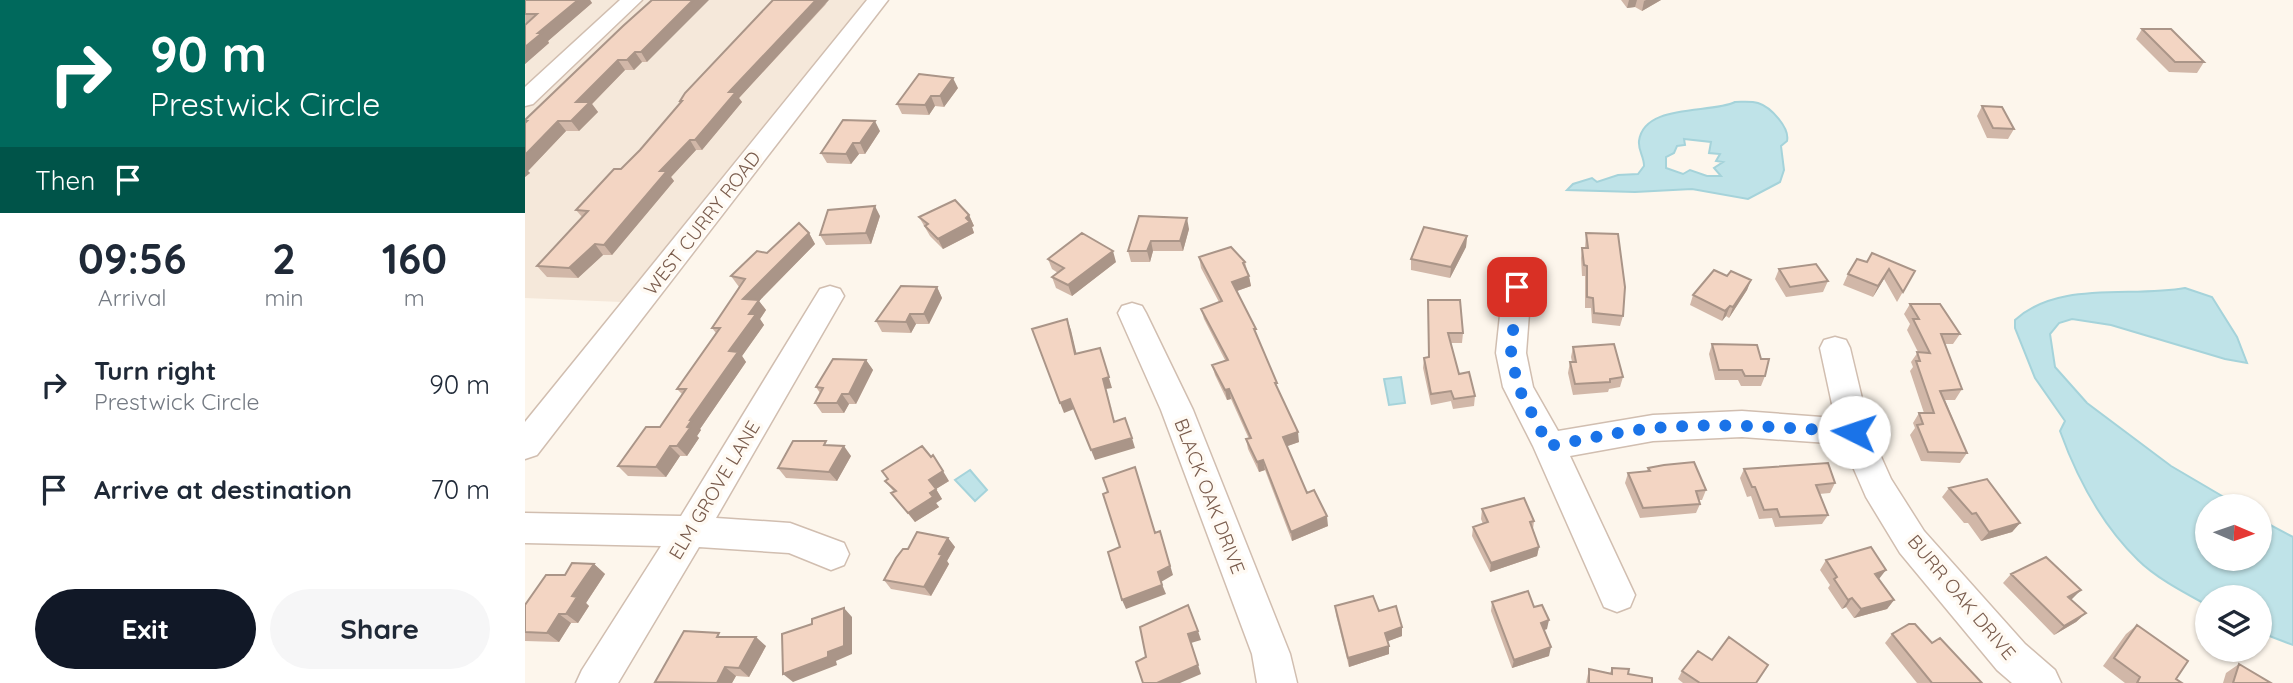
<!DOCTYPE html>
<style>
body{margin:0;font-family:Quicksand,sans-serif;background:#f6f6f7;color:#1f2937;height:100vh;display:flex;flex-direction:column;font-size:26px;white-space:nowrap}
*{box-sizing:border-box;margin:0}
p{font-size:23px;color:#747a83}
.icon{flex:none;width:38px;height:38px;fill:none;stroke:currentColor;stroke-width:2;stroke-linecap:round;stroke-linejoin:round}
.map{position:relative;flex:1;overflow:hidden}
.drawer{display:flex;flex-direction:column;background:#fff;width:525px}
.drawer>*{flex:none}
.top-card{background:#00695c;color:#fff;overflow:hidden}
.needle{width:46px;rotate:92deg}
.controls{position:absolute;left:1670px;top:494px;display:grid;gap:14px}
.controls a{display:grid;place-items:center;width:77px;height:77px;border-radius:50%;background:#fff;box-shadow:0 2px 5px #0004;font-size:35px}
.pin{position:absolute;display:grid;place-items:center;width:60px;height:60px;color:#fff;margin:-30px;border-radius:14px;box-shadow:0 4px 10px #0006}
.me{position:absolute;width:77px;margin:-38px;rotate:274deg;stroke-linejoin:round;filter:drop-shadow(0 0 5px #0008)}
.turn{display:flex;align-items:center;gap:24px;height:147px;padding:0 35px;font-size:32px}
.turn .icon{width:91px;height:91px;stroke-width:2.5}
.turn b{display:block;font-size:49px;line-height:60px}
.then{display:flex;align-items:center;height:66px;padding:0 35px;background:#0003;gap:14px;font-size:26px}
.eta{display:flex;justify-content:space-evenly;align-items:center;height:119px;text-align:center}
.eta b{font-size:42px;font-weight:700;line-height:49px}
.primary-button{display:flex;gap:14px;margin-top:auto;padding:14px 35px}
.primary-button a{flex:1;height:80px;border-radius:42px;background:#111827;color:#fff;font-size:28px;font-weight:700;line-height:80px;text-align:center}
.primary-button a+a{background:#f6f6f7;color:#1f2937}
ul{padding:0;list-style:none}
li{display:flex;align-items:center;gap:21px;height:105px;padding:0 35px}
li div{flex:1}
li b{display:block;font-size:26px}
li em{font-style:normal}
main{display:flex;flex:1;min-height:0}
.map>svg:first-child{display:block}
</style>
<main>
<section class="drawer">
<div class="top-card">
<div class="turn"><svg class="icon" aria-label="right" viewBox="0 0 24 24"><path d="M7 20v-9h11M14 6l5 5-5 5"/></svg><div><b>90 m</b>Prestwick Circle</div></div>
<div class="then">Then<svg class="icon" aria-label="arrive" viewBox="0 0 24 24"><path d="M6 21V4h12l-3 4 3 4H6"/></svg></div>
</div>
<div class="eta">
<div><b>09:56</b><p>Arrival</p></div>
<div><b>2</b><p>min</p></div>
<div><b>160</b><p>m</p></div>
</div>
<ul>
<li><svg class="icon" aria-label="right" viewBox="0 0 24 24"><path d="M7 20v-9h11M14 6l5 5-5 5"/></svg><div><b>Turn right</b><p>Prestwick Circle</p></div><em>90 m</em></li>
<li><svg class="icon" aria-label="arrive" viewBox="0 0 24 24"><path d="M6 21V4h12l-3 4 3 4H6"/></svg><div><b>Arrive at destination</b></div><em>70 m</em></li>
</ul>
<div class="primary-button"><a>Exit</a><a>Share</a></div>
</section>
<div class="map">
<svg width="1768" height="683" viewBox="0 0 1768 683">
<rect width="100%" height="100%" fill="#fdf6ec"/>
<!-- residential -->
<path fill="#f5e8da" d="M0,0h341l-245,302 -96,-4z"/>
<!-- water -->
<path fill="#bfe3e8" stroke="#a5d3da" stroke-width="2" fill-rule="evenodd" d="M1210,102c8,0 16,-1 23,1 13,4 32,25 29,38l-6,5 3,24 -4,12 -32,17 -56,-10 -57,3 -68,-2 6,-6 19,-6 5,4 21,-7 20,-1 6,-8c0,-10 -6,-15 -5,-25 5,-38 72,-27 96,-39zM1159,139l27,3 -2,11 11,1 -4,7 7,1 -9,6 7,8h-14l-17,-6 -7,4 -17,-6v-11l8,-4 3,-7 8,-1z
M1660,288l27,9 25,40 10,26 -22,-4 -114,-34 -39,-6 -13,4 -9,11 5,33 32,36 84,63 68,40h-32v52h52v-39l34,18v108l-34,-13v-35h-52v8c-22,-12 -51,-27 -69,-45 -36,-35 -61,-82 -78,-129l5,-10 -30,-43 -20,-50v-8c44,-40 116,-22 170,-32z
M876,377l4,26 -16,2 -5,-26z
M445,470l17,20 -12,11 -20,-21z"/>
<g fill="none" stroke-linecap="round" stroke-linejoin="round">
<defs>
<path id="minor" d="M95,0h22l-109,104 -8,2v-19z
M342,0h21l-351,455 -12,4v-37z
M992,277l10,3 4,7 -5,66 7,34 25,44 95,-16 89,-4 93,7 -15,-70 4,-8 11,-3 11,3 4,8 20,84 21,47 33,52 101,113 30,26 6,13h-49l-15,-13 -97,-117 -34,-56 -23,-53 -101,-7 -89,4 -83,15 65,139 -5,12 -13,5 -13,-5 -71,-161 -30,-59 -7,-34 7,-66 4,-7z
M305,286l10,3 4,7 -128,222 74,5 54,20 5,11 -5,11 -13,5 -42,-17 -90,-6 -81,136h-42l6,-13 79,-124 -136,-3v-30l156,3 139,-227z
M607,303l10,3 4,7 47,97 97,244 7,29h-40l-5,-29 -91,-244 -43,-97 4,-7z"/>
</defs>
<!-- minor casing -->
<use href="#minor" stroke="#d1beb0" stroke-width="3"/>
<!-- minor -->
<use href="#minor" fill="#fff" fill-rule="evenodd"/>
</g>
<!-- wall -->
<path fill="#d1b7a8" d="M0,0h65l2,3 -44,38 1,2 -24,21v-39l1,-1h-1z
M127,0l-5,62h-5l-8,8h-9l-33,34 6,8 -19,19h-13l-38,40 2,2 -5,4v-57z
M1096,0h40l-19,11 -7,-4 -8,1z
M302,3l-88,95 3,4 -40,48h-6l-25,27 3,4 -62,74h-9l-25,23 -31,-1 -10,-11 45,-49 -6,-7 45,-41 19,-19 41,-48 -1,-1z
M1617,29l62,33 -7,11 -28,-1 -33,-33z
M433,88l-14,19 -9,-1 -6,9 -27,-1 -5,-10z
M1457,106l32,23 -6,10 -21,-1 -10,-22z
M355,131l-15,23h-6l-8,10 -24,-1 -6,-10z
M444,215l5,11 -2,1 2,6 -31,16 -13,-13 -11,-19z
M355,216l-9,28 -45,1 -6,-10z
M614,216l50,13 -6,22h-30l-3,11h-19l-3,-11z
M284,233l6,11 -56,57 7,9 -6,9 4,6 -22,31 4,6 -46,67 1,1 -4,6 2,2 -12,18h-7l-14,21 -38,-1 -10,-10 42,-39 22,-33 -5,-5 39,-56 -4,-5 27,-41 -8,-11 36,-23z
M1061,233l37,83 -3,10 -28,-3 -1,-15h-6v-32h-3l-1,-18 1,-10h3z
M942,236l-1,11 -16,31 -39,-8v-11z
M674,257l46,5 6,24 -14,5 21,48 41,103 -12,4 20,47 21,33 -36,15 -27,-71 -6,2 -11,-23 -2,-10h3l-18,-40 -4,1 -12,-25 -3,-10 13,-5 -21,-41 -3,-10 18,-7 -18,-34z
M523,259l68,3 -44,34 -16,-8 -4,-11 6,-4 -6,-4z
M1342,262l48,9 -18,31 -13,-23 -11,18 -30,-12 5,-11z
M1254,269l49,12 -5,11 -37,5 -11,-18z
M1202,276l24,4 -4,10 -18,28 -3,-2 -4,5 -32,-16 3,-10z
M412,287l5,11 -13,26h-13l-5,9 -29,-1 -6,-11z
M903,300l35,33 -1,10h-11l8,31 16,22 -1,10 -21,3 -2,-8 -20,4 -8,-37 1,-10 5,-1z
M1385,304l50,30 -7,10h-8l17,45 -7,11h-10l22,53 -7,10 -39,-2 -11,-26 5,-7 -2,-5 6,-10h5l-14,-42 3,-4 -2,-5 7,-10 -11,-22 3,-6 -6,-10z
M1187,344l53,32 -4,10h-20l-3,-6h-23l-6,-26z
M1048,347l50,30 -3,10 -11,2 -1,3 -35,3 -5,-22 2,-11h2l-1,-5z
M341,360l7,10 -17,34h-7l-5,9h-22l-7,-10 5,-10 -4,-6z
M303,445l23,11 -14,25 -51,-3 -8,-10z
M1123,468l58,22 -4,10h-3l1,4 -4,9 -56,5 -15,-35 3,-10 19,-2z
M1219,469l91,14 -5,10 -11,1 9,21 -6,9 -47,3 -3,-9 -13,1 -8,-23 -4,1 -7,-19z
M360,481h64l-13,8 6,10 -6,4 3,4 -24,15 -24,-29 3,-1z
M1424,488l71,35 -8,9 -31,9 -13,-18h-4l-22,-26z
M957,509l52,12 -1,8 6,18 -2,9 -47,16 -18,-36 1,-9 10,-3 -2,-5z
M423,538l7,9 -8,14 2,3 -18,32 -40,-7 -7,-9 24,-31z
M1301,560l53,19 15,21 -7,9 -33,9 -8,-11 -4,2 -14,-21 2,-3 -10,-15z
M69,564l11,10 -19,29 3,3 -11,17h-7l-12,19 -34,-1v-36l40,-30z
M1486,574l60,25 15,14 -10,9 -22,13 -51,-52z
M967,602l42,5 13,22 -3,1 5,26 -37,12 -21,-57z
M810,606l44,5 23,16v9l-14,5 1,13 -40,13 -13,-52z
M1612,625l39,54 6,4h-57l-22,-17 23,-32z
M1367,634l40,9 50,40h-65l-32,-40z
M199,637l42,9 -17,31 -13,-1 -4,7h-76z
M1187,660l44,23h-73l-5,-4 4,-8z
M1714,664l32,19h-48l3,-10z
M1087,668l40,15h-66l3,-14 21,4z"/>
<!-- shaded-wall -->
<path fill="#aa9588" d="M53,0h12l2,3 -44,38 1,2 -24,21v-17l13,-14z
M168,0h16l-62,62 -6,-10z
M291,0h13l-90,98 3,4 -40,48 -7,-10 34,-48z
M1104,0h8l-2,7 -8,1z
M1121,0h15l-19,11 2,-10z
M110,52l7,10 -8,8 -7,-10z
M93,60l7,10 -33,34 6,8 -19,19 -8,-10 5,-19z
M428,78l5,10 -14,19 -4,-11z
M406,96l4,10 -6,9 -4,-10z
M33,121l8,10 -38,40 2,2 -5,4v-22z
M350,121l5,10 -15,23 -5,-11z
M165,140l6,10 -25,27 3,4 -62,74 -8,-10 56,-74z
M328,143l6,11 -8,10 -5,-10z
M350,206l5,10 -9,28 -5,-11z
M444,215l5,11 -2,1 2,6 -31,16 -5,-10z
M662,218l2,11 -6,22 -3,-10z
M284,233l6,11 -56,57 7,9 -6,9 4,6 -22,31 4,6 -46,67 1,1 -4,6 2,2 -12,18 -10,-10 13,-26 39,-69 20,-37 -6,-15z
M942,236l-1,11 -16,31 1,-11z
M626,241l2,10 -3,11 -3,-11z
M70,244l8,11 -25,23 -9,-10z
M588,251l3,11 -44,34 -4,-11z
M1364,269l-5,10 -11,18 5,-11z
M724,276l2,10 -17,6 -2,-10z
M1226,280l-4,10 -18,28 4,-11z
M412,287l5,11 -13,26 -5,-10z
M1205,306l-4,10 -4,5 3,-10z
M385,314l6,10 -5,9 -5,-11z
M542,319l4,11 8,34 -4,-10z
M575,348l12,40 -6,1 12,43 -15,-53z
M341,360l7,10 -17,34 -7,-10z
M704,389l2,10 -4,1 -2,-10z
M317,394l7,10 -5,9 -7,-10z
M545,399l4,10 -10,4 -4,-10z
M773,432l1,10 -14,5 -2,-10z
M607,438l3,10 -40,12 -4,-10z
M145,446l10,10 -14,21 -10,-10z
M319,446l7,10 -14,25 -8,-9z
M738,460l2,10 -6,2 -2,-10z
M418,471l6,10 -13,8 6,10 -6,4 3,4 -24,15 -7,-9 22,-20 -1,-13z
M802,516l1,10 -36,15 -1,-9z
M1495,523l-8,9 -31,9 8,-9z
M635,531l13,44 -12,7 5,12 -40,15 -4,-9z
M423,538l7,9 -8,14 2,3 -18,32 -7,-9 15,-33z
M1014,547l-2,9 -47,16 1,-9z
M69,564l11,10 -19,29 3,3 -11,17 -12,-9 6,-18z
M1361,570l-7,9 -4,-5z
M1556,590l-9,9 -13,7 9,-9z
M1327,598l-6,9 -4,2 6,-9z
M1369,600l-7,9 -33,9 7,-9z
M319,608l8,9v37l-16,7 1,4 -44,17 -10,-8 45,-22z
M1561,613l-10,9 -22,13 10,-9z
M34,614l12,9 -12,19 -12,-9z
M1024,620l-2,9 -8,3 2,-9z
M877,627v9l-16,6 -1,-9z
M673,631l3,9 -10,3 10,31 -21,9h-23l31,-49z
M231,637l10,9 -17,31 -10,-9z
M864,646v8l-40,13 -1,-9z
M1026,647l-2,9 -37,12 2,-8z
M200,667l11,9 -4,7h-15z"/>
<!-- building -->
<path fill="#f3d5c3" stroke="#aa9588" stroke-width="2" d="M0,0h53l-40,33h4l-17,14v-22l12,-11h-12z
M127,0h41l-52,52h-6l-8,8h-9l-42,42h14l-19,19h-13l-33,34v-32l2,-2h-2v-1l98,-94z
M248,0h43l-87,92h7l-41,48h-5l-30,31h7l-63,74 -9,-1 -26,24 -32,-2 51,-55 -12,-1 38,-41h7l19,-19 42,-49h-2l5,-8z
M1617,29h29l33,33h-29z
M394,74l34,4 -13,18h-9l-6,9 -28,-1z
M1457,106l20,1 12,22 -21,-1z
M318,120l32,1 -15,22h-7l-7,11 -25,-1z
M430,200l14,15 -3,3 4,4 -32,17 -13,-13 3,-2 -9,-7z
M350,206l-9,27 -46,2 8,-25z
M614,216l48,2 -7,23h-29l-4,10h-19z
M274,223l10,10 -66,66 16,1 -10,14h7l-27,37 9,1 -48,68h2l-5,7 3,1 -13,18h-7l-14,21 -38,-1 28,-39h14l26,-38h-9l43,-61h-8l33,-49 -14,-3 26,-25 10,2z
M899,227l43,9 -16,31 -40,-8z
M557,233l31,18 -45,34 -16,-8 12,-9 -16,-9z
M1061,233l32,1 7,53 -2,29 -29,-3 -1,-15 -6,-1v-31l-3,-1 -2,-17h6z
M706,247l14,15 -2,1 6,13 -17,6 24,47h-2l23,54h-2l23,49 -15,5 24,56 7,-3 13,26 -36,16 -28,-72 -6,2 -11,-23 5,-1 -22,-49 -4,1 -13,-25 16,-5 -27,-51 21,-8 -23,-44z
M1347,253l43,18 -12,21 -14,-23 -11,17 -30,-12 9,-15 10,3z
M1291,264l12,17 -38,6 -11,-18z
M1189,270l13,6 4,-5 20,9 -18,27 -3,-1 -5,5 -32,-16z
M376,286l36,1 -13,27h-14l-4,8 -30,-1z
M903,300h32l3,33h-15l11,41 10,-2 6,24 -21,3 -3,-8 -20,3 -7,-36 5,-1z
M1385,304h30l20,30h-19l21,55 -22,2 27,62 -39,-1 -11,-27 6,-1 -4,-11h15l-18,-52h4l-3,-9 13,1 -17,-34h6z
M542,319l8,35 25,-6 9,29 -6,2 11,43 11,-4 7,20 -41,12 -21,-51 -10,4 -28,-74z
M1089,344l9,33 -13,2v3l-35,2 -5,-22h6l-3,-15z
M1187,344l45,1 4,14h8l-4,17h-20l-3,-6h-23z
M308,359l33,1 -17,34h-7l-5,9h-22l8,-15 -7,-1z
M268,441h33l-2,4 20,1 -15,26 -51,-4z
M397,446l9,11 2,-2 10,16 -14,9 7,9 -6,4 3,4 -25,16 -17,-20 5,-2 -11,-10 3,-2 -6,-8z
M1169,462l12,28 -10,1 4,13 -57,4 -15,-35 22,-2 -2,-3 16,-3z
M1303,463l7,20 -19,2 12,30 -48,2 -3,-8 -13,1 -9,-23h-3l-8,-18z
M610,467l20,66 5,-2 10,35 -12,6 4,13 -40,15 -14,-48 12,-5 -17,-53 5,-2 -5,-14z
M1462,479l33,44 -31,9 -13,-19 -4,1 -23,-26z
M999,498l10,23 -4,1 9,25 -48,16 -18,-36 15,-5 -6,-13z
M392,532l31,6 -9,16 3,1 -18,32 -40,-7 12,-22 7,-9h5z
M1346,547l15,23 -11,4 19,26 -33,9 -9,-11 -4,2 -14,-21 3,-2 -11,-17z
M1521,557l35,33 -13,7 18,16 -22,13 -53,-52z
M47,563l22,1 -22,32 5,1 -11,17h-7l-12,19 -22,-1v-27l21,-30h19z
M1003,591l6,16 8,-2 7,15 -8,3 10,24 -37,13 -22,-58z
M848,596l6,15 17,-5 6,21 -17,6 4,13 -41,12 -13,-52z
M663,605l10,26 -10,3 10,31 -41,18h-14l-7,-21 10,-5 -6,-30z
M319,608v38l-16,6v5l-45,17 -1,-40 30,-10v-5z
M1384,624h6l17,19 8,-5 42,45h-50l-40,-49z
M1612,625l51,36 -12,18 6,4h-45l3,-6 -26,-19z
M159,631l35,2 -2,4h39l-17,31 -14,-1 -8,16 -62,-1z
M1204,637l39,28 -12,18h-56l-18,-12 16,-20 14,9z
M1714,664l32,19h-38z
M1087,668l17,1 -1,5 24,4v5h-63v-14l23,5z"/>
<g fill="none" stroke-linecap="round" stroke-linejoin="round">
<!-- route -->
<path stroke="#1a73e8" stroke-width="12" stroke-dasharray="0 21.6" d="M992,287l-6,66 7,34 31,59c35,-6 70,-15 106,-18 66,-6 132,0 199,4"/>
</g>
<g text-anchor="middle" dominant-baseline="central" stroke-width="7" stroke-linejoin="round" paint-order="stroke">
<!-- street labels -->
<g font-size="19" fill="#7a5c4d" stroke="#fffaf3">
<text transform="translate(177 223) rotate(-52)">WEST CURRY ROAD</text>
<text transform="translate(189 490) rotate(-59)">ELM GROVE LANE</text>
<text transform="translate(685 496) rotate(69)">BLACK OAK DRIVE</text>
<text transform="translate(1437 597) rotate(50)">BURR OAK DRIVE</text>
</g>
</g>
</svg>
<div class="controls">
<a><svg class="needle" viewBox="-14 -14 28 28"><path d="M0-13l5 13h-10z" fill="#e53935"/><path d="M0 13l5-13h-10z" fill="#747a83"/></svg></a>
<a><svg class="icon" aria-label="layers" viewBox="0 0 24 24"><path d="M12 4l9 5-9 5-9-5zM3 14l9 5 9-5"/></svg></a>
</div>
<div class="pin" style="left:992px;top:287px;background:#d93025"><svg class="icon" aria-label="arrive" viewBox="0 0 24 24"><path d="M6 21V4h12l-3 4 3 4H6"/></svg></div>
<svg class="me" style="left:1329px;top:432px" viewBox="-20 -20 40 40"><circle r="19" fill="#fff"/><path d="M0-13L10 11 0 6-10 11z" fill="#1a73e8"/></svg>
</div>
</main>
